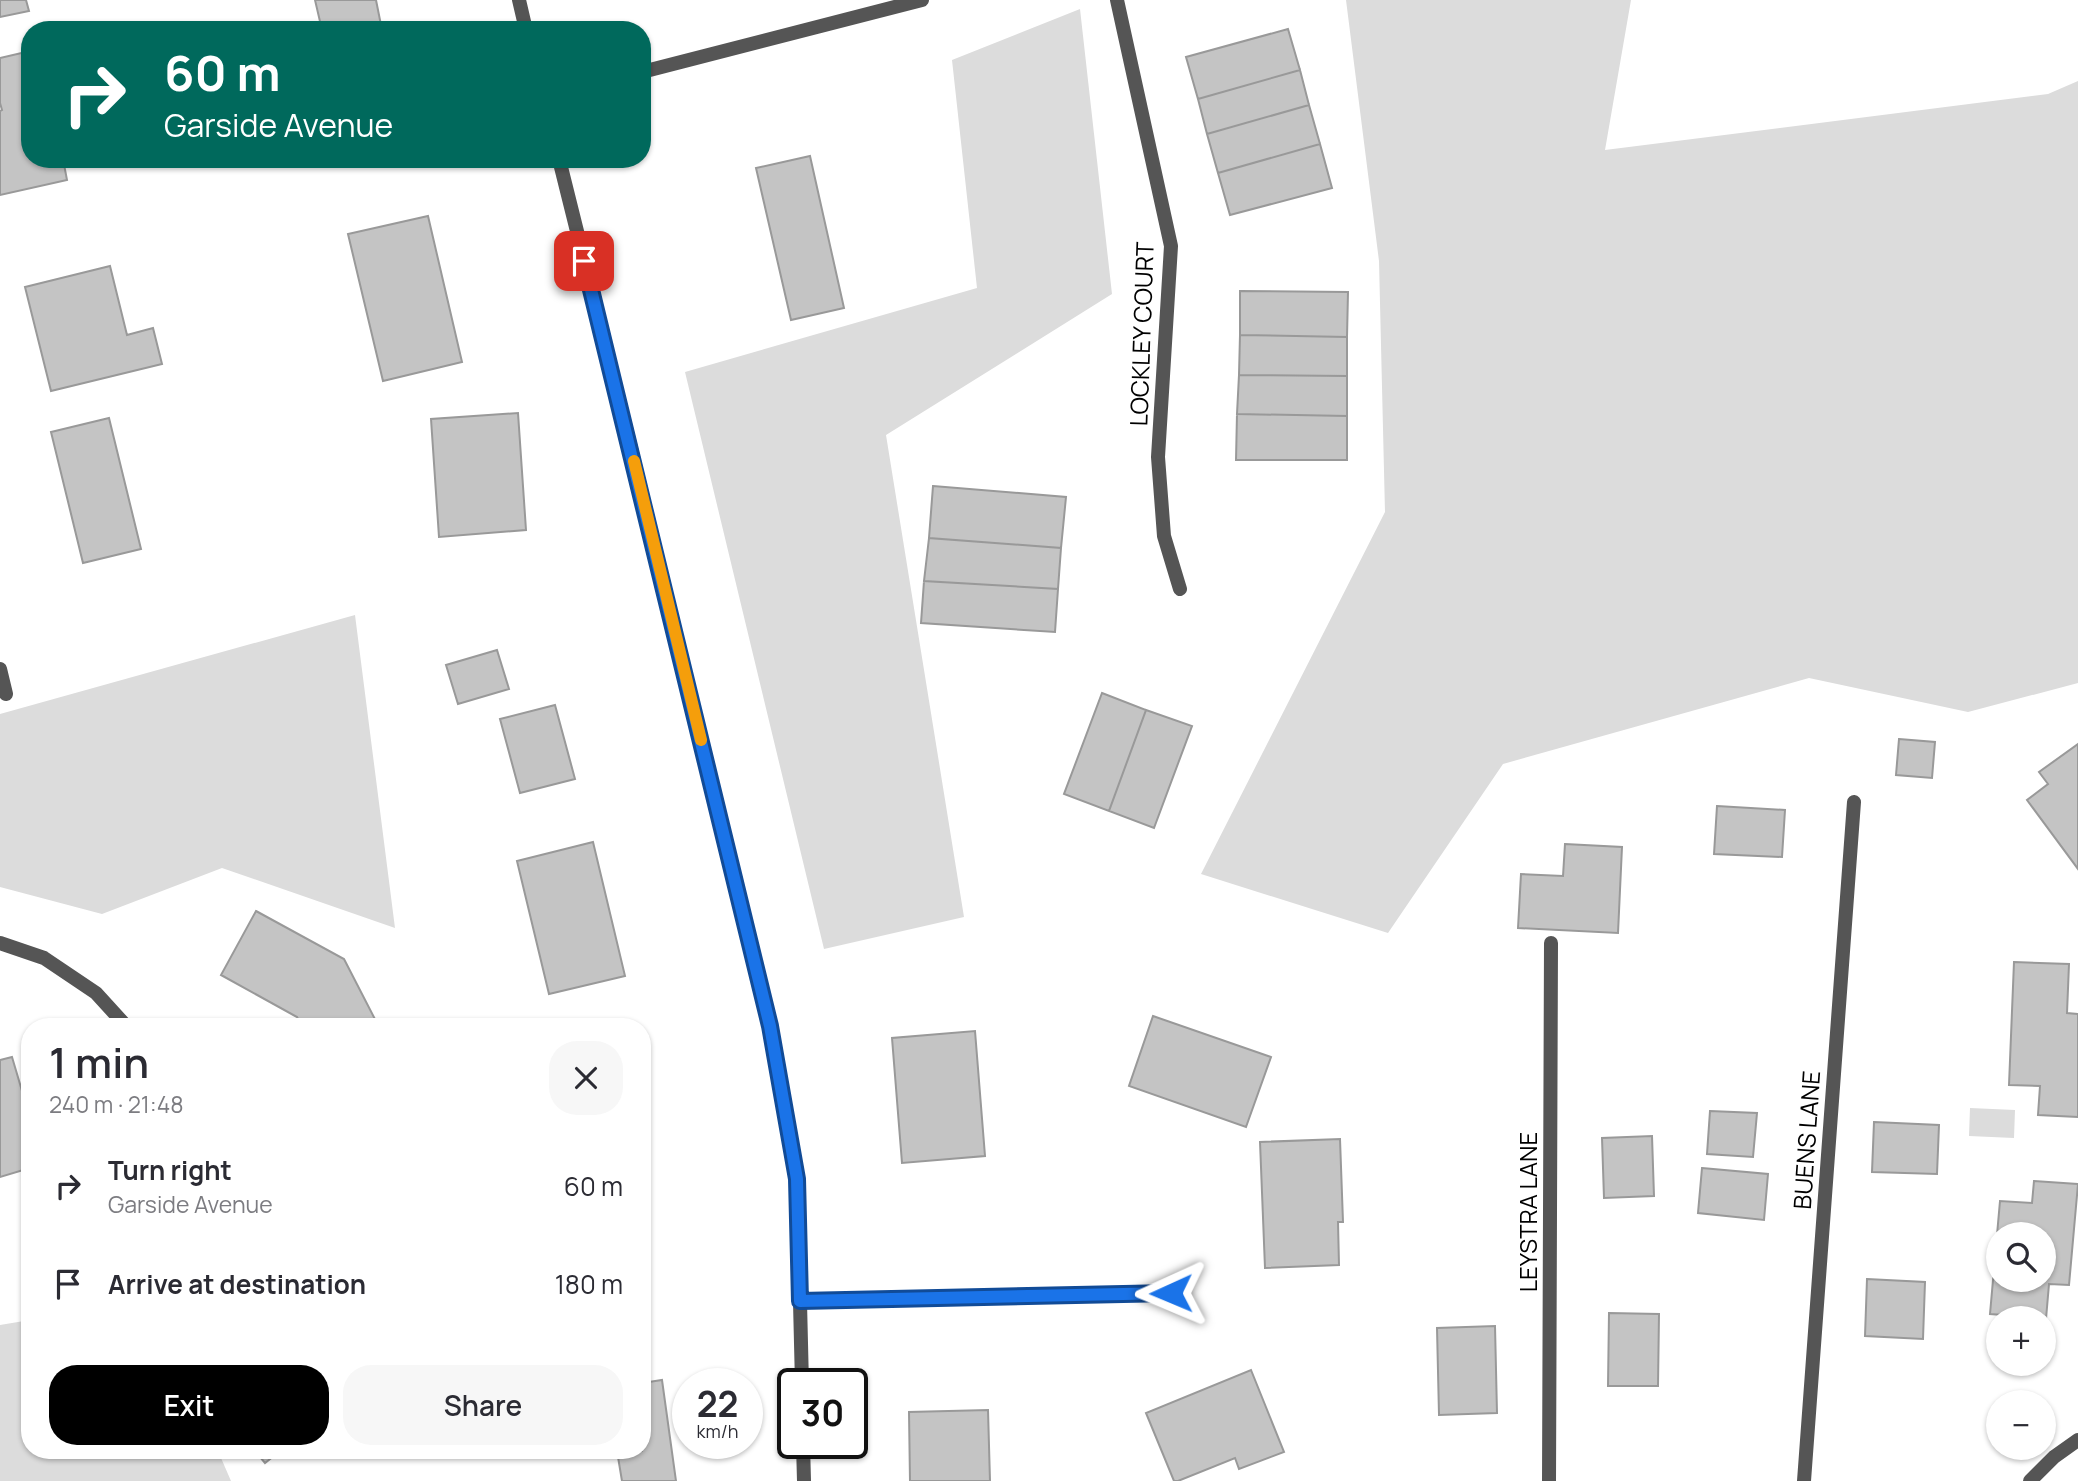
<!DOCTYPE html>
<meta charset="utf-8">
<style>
body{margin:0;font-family:Manrope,sans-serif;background:#f7f7f7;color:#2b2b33;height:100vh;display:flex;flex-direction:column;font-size:26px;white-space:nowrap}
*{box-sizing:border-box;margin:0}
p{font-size:23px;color:#7c7c81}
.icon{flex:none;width:38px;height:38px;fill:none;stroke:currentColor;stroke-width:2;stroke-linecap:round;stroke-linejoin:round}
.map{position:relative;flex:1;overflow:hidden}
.panel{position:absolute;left:21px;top:1018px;width:630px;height:441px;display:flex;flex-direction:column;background:#fff;border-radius:28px;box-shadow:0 2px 5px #0004}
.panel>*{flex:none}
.guide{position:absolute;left:21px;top:21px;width:630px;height:147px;border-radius:28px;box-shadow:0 2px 5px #0004;background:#00695c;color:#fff;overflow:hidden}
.buttons{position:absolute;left:1986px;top:1222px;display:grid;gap:14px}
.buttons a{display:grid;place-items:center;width:70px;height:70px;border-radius:50%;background:#fff;box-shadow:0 2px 5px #0004;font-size:35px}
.speed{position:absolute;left:672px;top:1368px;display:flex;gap:14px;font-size:35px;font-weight:700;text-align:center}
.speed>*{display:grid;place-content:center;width:91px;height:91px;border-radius:50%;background:#fff;box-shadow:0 2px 5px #0004;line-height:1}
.speed small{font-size:18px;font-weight:400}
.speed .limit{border:4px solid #111;border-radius:10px;background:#fff;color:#111}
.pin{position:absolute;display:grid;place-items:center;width:60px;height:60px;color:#fff;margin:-30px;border-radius:14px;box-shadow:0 4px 10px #0006}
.me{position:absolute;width:77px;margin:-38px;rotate:269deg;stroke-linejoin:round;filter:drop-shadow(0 0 5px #0008)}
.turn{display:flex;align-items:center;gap:24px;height:147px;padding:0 28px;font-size:32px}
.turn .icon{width:91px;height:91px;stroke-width:2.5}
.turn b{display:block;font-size:49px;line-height:60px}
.round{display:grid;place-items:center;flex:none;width:74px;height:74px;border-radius:28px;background:#f7f7f7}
.overview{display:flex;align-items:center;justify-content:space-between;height:119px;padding:0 28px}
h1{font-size:42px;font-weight:600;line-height:52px}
.button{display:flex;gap:14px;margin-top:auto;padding:14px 28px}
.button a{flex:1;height:80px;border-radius:28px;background:#000;color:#fff;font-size:28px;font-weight:600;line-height:80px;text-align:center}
.button a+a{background:#f7f7f7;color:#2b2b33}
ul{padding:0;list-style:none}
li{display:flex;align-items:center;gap:21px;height:98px;padding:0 28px}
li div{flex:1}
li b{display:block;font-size:26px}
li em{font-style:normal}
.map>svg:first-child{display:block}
</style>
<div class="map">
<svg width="2078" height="1481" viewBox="0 0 2078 1481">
<rect width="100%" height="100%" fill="#fff"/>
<!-- green -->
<path fill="#dcdcdc" d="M1346,0h285l-26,150 443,-56 30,-13v602l-110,29 -159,-34 -306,86 -115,169 -187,-59 184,-362 -6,-251z
M1080,9l32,285 -226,141 78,482 -140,32 -139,-577 292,-84 -25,-228z
M355,615l40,313 -173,-60 -120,46 -102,-27v-173z
M1970,1108l45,2 -1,28 -45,-2z
M30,1320v131h188l13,30h-231v-156z"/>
<!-- building -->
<path fill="#c4c4c4" stroke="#999" stroke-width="2" fill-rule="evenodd" d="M0,0h26l3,11 -29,6z
M315,0h61l6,30h-60z
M1288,29l12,41 -102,29 -12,-42z
M30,51v108h33l4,21 -67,15v-84l2,-1 -2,-7v-45z
M1300,70l9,35 -102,29 -9,-35z
M1309,105l11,39 -102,29 -11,-39z
M1320,144l12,44 -102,27 -12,-42z
M810,156l34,152 -53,12 -35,-152z
M428,216l34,146 -79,19 -35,-147z
M110,266l17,69 26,-7 9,36 -111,27 -26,-104z
M1240,291l108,1 -1,45 -107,-2z
M1240,335l107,2v39l-108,-1z
M1239,375l108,1v40l-110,-2z
M518,413l8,117 -87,7 -8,-118z
M1237,414l110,2v44h-111z
M109,418l32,131 -58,14 -32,-131z
M933,486l133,11 -5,51 -132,-10z
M929,538l132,10 -3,41 -134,-8z
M924,581l134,8 -3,43 -134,-9z
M497,650l12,39 -51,15 -12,-39z
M1102,693l44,17 -37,101 -45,-17z
M555,705l20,74 -55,14 -20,-74z
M1146,710l46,16 -38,102 -45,-17z
M1899,739l36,3 -3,36 -36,-3z
M2078,744v125l-51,-69 21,-16 -9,-12z
M1717,806l68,4 -3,47 -68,-3z
M593,842l32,134 -76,18 -32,-133z
M1565,844l57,3 -4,86 -100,-5 3,-54 42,2z
M256,911l88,48 35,68h-77l-5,-10 -76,-42z
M2014,962l55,2 -2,49 11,1v103l-40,-2 2,-29 -31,-1z
M1153,1016l118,41 -25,70 -117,-41z
M975,1031l10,125 -83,7 -10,-125z
M12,1057l18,61v50l-30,9v-117z
M1710,1111l47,2 -4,44 -46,-3z
M1874,1122l65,3 -2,49 -65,-2z
M1652,1136l2,60 -50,2 -2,-60z
M1340,1139l3,83h-5l1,43 -74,3 -5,-126z
M1702,1168l66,6 -4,46 -66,-7z
M2034,1181l44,3 -9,101 -20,-1 -3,35 -2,-1 -54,-4 10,-113 32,2zM1998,1234h46v45h-46z
M1867,1279l58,3 -2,57 -58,-3z
M1609,1313l50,1 -1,72h-50z
M1495,1326l2,87 -58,2 -2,-87z
M1251,1370l33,82 -45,17 -4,-11 -57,23h-4l-28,-68z
M662,1380l14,101h-54l-5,-30h25v-68z
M988,1410l2,71h-80l-1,-69z
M255,1451h25l-15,12z"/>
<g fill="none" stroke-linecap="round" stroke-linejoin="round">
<!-- minor -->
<path stroke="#555" stroke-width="14" d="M1117,0l54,246 -13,211 6,79 16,53
M642,72l280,-72
M0,669l6,25
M0,943l44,15 52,35 31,34
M800,1301l371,-8
M1549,1481l2,-538
M1804,1481l50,-679
M2030,1481l24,-24 24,-17"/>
<!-- tertiary -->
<path stroke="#555" stroke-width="14" d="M519,0l7,30
M559,159l70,281 141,586 27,153 5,205
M803,1444l1,37"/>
</g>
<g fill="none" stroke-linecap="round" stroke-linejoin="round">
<defs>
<path id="route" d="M584,261l186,765 27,153 3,122 371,-8"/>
</defs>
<!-- route casing -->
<use href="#route" stroke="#114b97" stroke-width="18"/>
<!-- route -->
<use href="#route" stroke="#1a73e8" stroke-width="12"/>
<!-- slow -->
<path stroke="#f59e0b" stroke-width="12" d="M634,461l67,279"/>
</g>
<g text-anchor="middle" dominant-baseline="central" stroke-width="5" stroke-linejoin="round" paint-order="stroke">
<!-- street labels -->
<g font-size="24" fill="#000" stroke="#fff">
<text transform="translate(1141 334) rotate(-88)">LOCKLEY COURT</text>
<text transform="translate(1806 1140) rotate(-86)">BUENS LANE</text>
<text transform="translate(1527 1212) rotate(-90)">LEYSTRA LANE</text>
</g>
</g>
</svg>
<div class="buttons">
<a><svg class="icon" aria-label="search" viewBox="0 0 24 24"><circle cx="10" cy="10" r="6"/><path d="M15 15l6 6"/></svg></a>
<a>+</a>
<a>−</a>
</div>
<div class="speed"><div>22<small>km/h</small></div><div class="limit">30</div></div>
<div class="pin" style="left:584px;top:261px;background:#d93025"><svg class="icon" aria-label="arrive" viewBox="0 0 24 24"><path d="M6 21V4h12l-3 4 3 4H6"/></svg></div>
<svg class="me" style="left:1171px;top:1293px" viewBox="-20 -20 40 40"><path d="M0-17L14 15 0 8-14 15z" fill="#1a73e8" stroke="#fff" stroke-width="4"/></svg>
<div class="guide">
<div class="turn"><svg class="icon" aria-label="right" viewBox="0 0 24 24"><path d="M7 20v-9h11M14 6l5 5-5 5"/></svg><div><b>60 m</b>Garside Avenue</div></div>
</div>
<section class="panel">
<div class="overview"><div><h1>1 min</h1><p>240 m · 21:48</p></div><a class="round"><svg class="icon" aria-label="close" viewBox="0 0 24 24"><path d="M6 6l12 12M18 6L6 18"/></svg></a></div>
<ul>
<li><svg class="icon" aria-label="right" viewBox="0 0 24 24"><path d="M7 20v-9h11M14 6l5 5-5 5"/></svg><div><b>Turn right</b><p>Garside Avenue</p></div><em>60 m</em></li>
<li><svg class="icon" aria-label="arrive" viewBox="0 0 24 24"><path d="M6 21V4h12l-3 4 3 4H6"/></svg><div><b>Arrive at destination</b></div><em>180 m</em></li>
</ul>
<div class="button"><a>Exit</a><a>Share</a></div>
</section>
</div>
